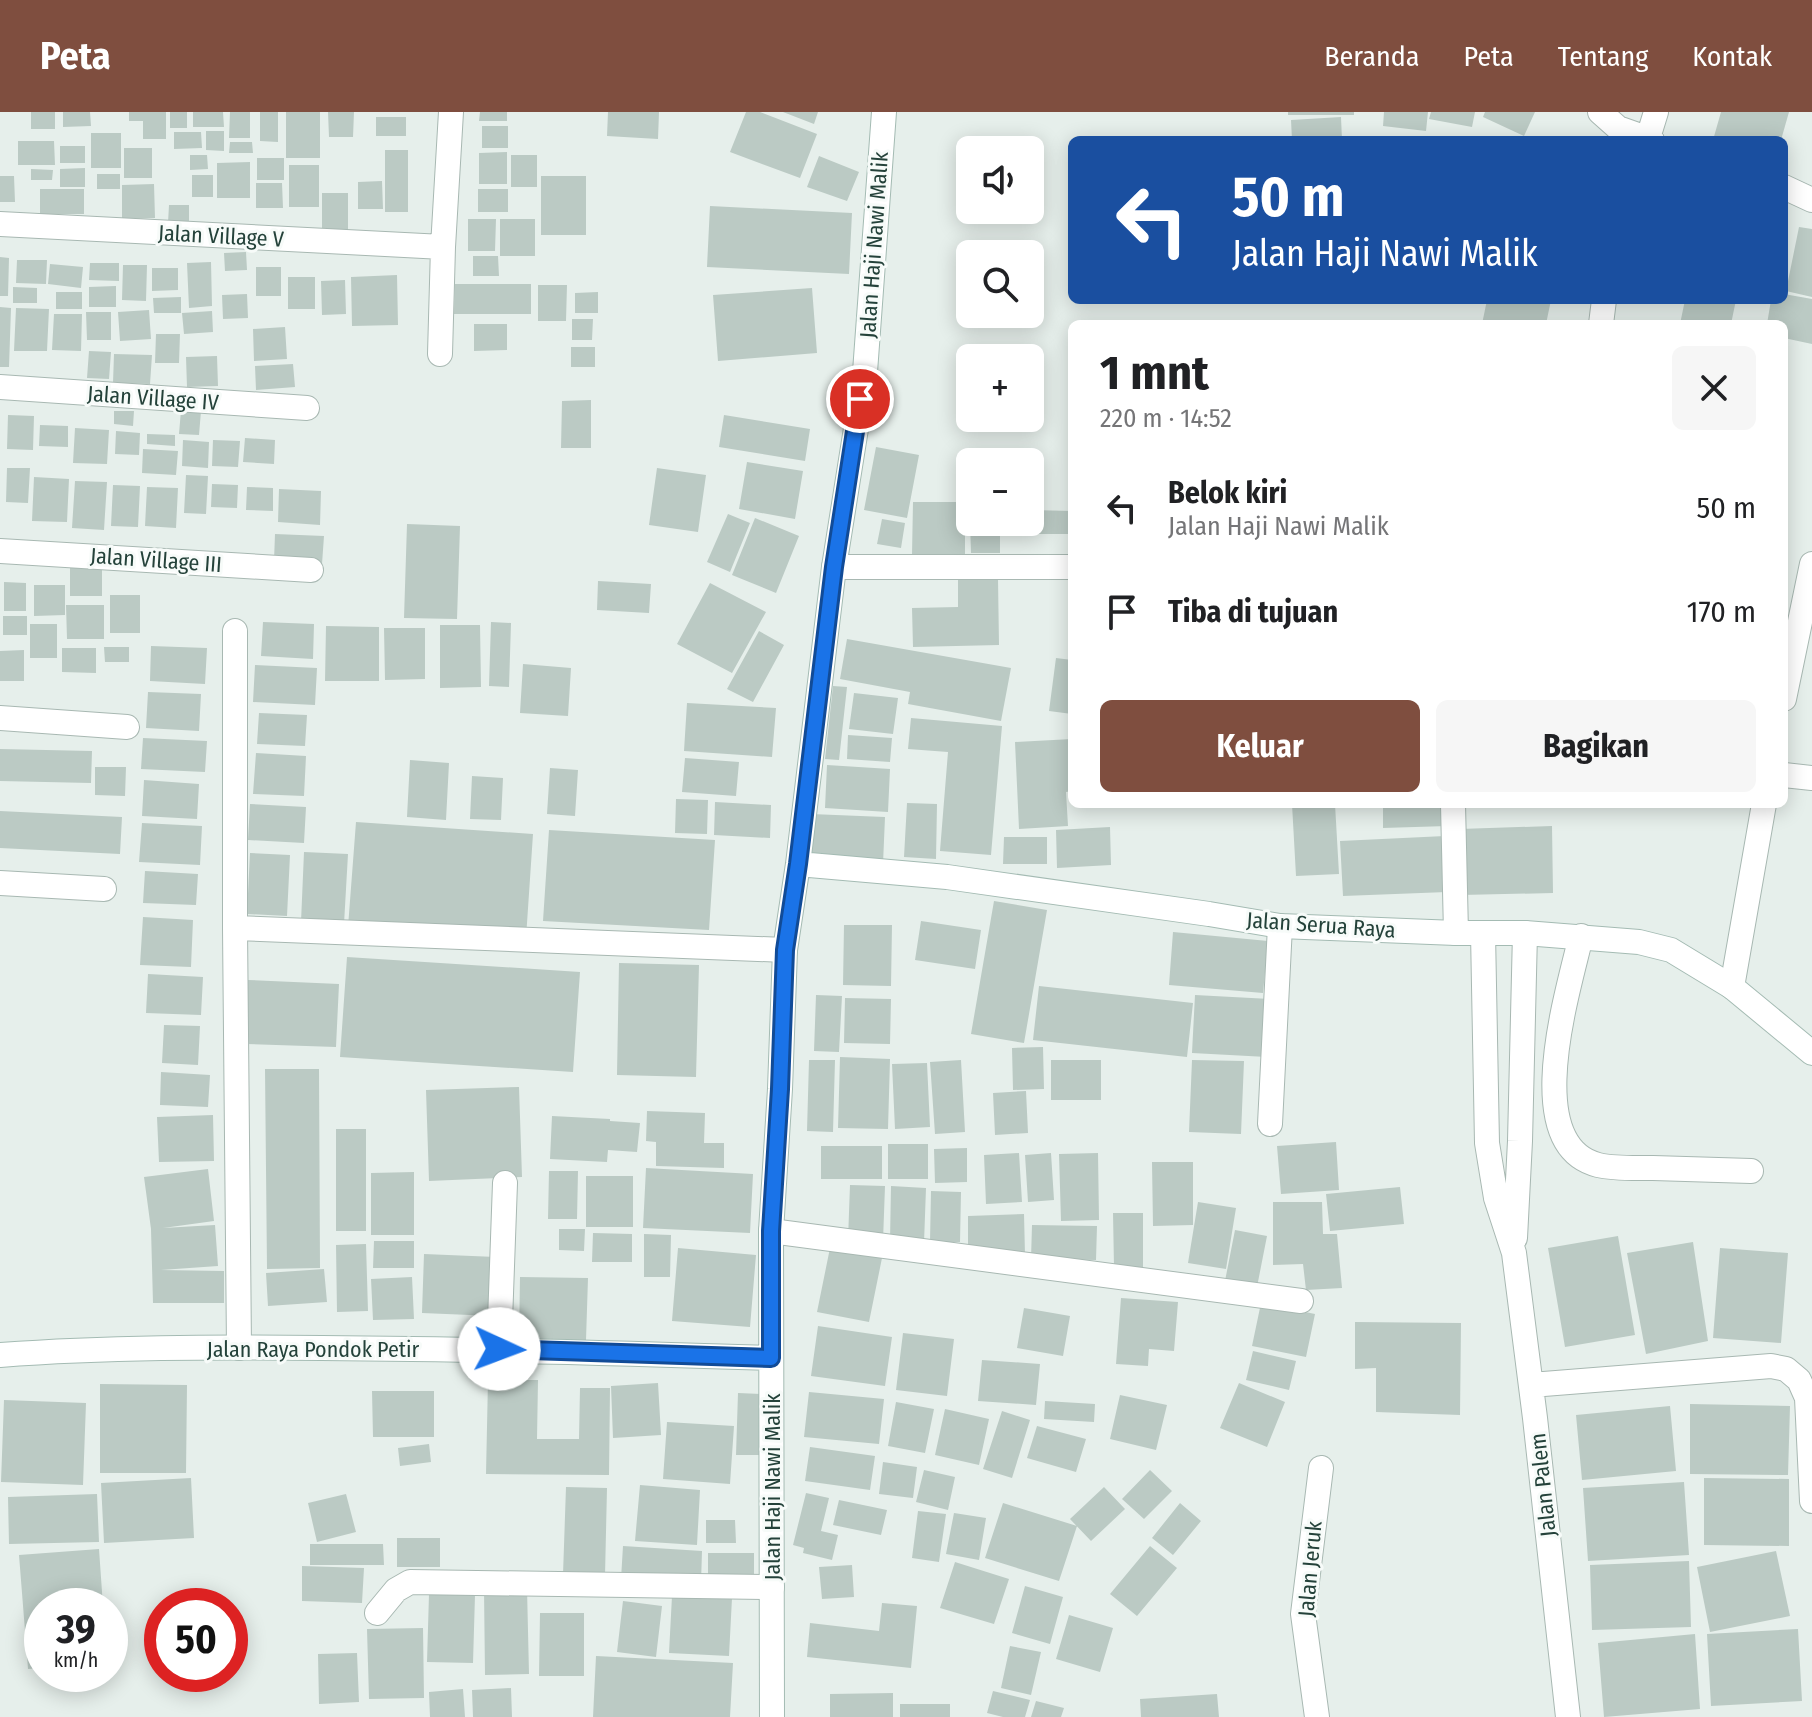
<!DOCTYPE html>
<html lang="id">
<meta charset="utf-8">
<style>
body{margin:0;font-family:"Fira Sans Condensed",sans-serif;background:#f6f6f6;color:#202124;height:100vh;display:flex;flex-direction:column;font-size:30px;white-space:nowrap}
*{box-sizing:border-box;margin:0}
p{font-size:26px;color:#757577}
.icon{flex:none;width:44px;height:44px;fill:none;stroke:currentColor;stroke-width:2;stroke-linecap:round;stroke-linejoin:round}
.map{position:relative;flex:1;overflow:hidden}
.drawer{position:absolute;left:1068px;top:208px;width:720px;height:488px;display:flex;flex-direction:column;background:#fff;border-radius:12px;box-shadow:0 4px 20px #0003}
.drawer>*{flex:none}
.top-card{position:absolute;left:1068px;top:24px;width:720px;height:168px;border-radius:12px;box-shadow:0 4px 20px #0003;background:#1a4fa0;color:#fff;overflow:hidden}
.fabs{position:absolute;left:956px;top:24px;display:grid;gap:16px}
.fabs a{display:grid;place-items:center;width:88px;height:88px;border-radius:12px;background:#fff;box-shadow:0 4px 20px #0003;font-size:40px}
.speed{position:absolute;left:24px;top:1476px;display:flex;gap:16px;font-size:40px;font-weight:700;text-align:center}
.speed>*{display:grid;place-content:center;width:104px;height:104px;border-radius:50%;background:#fff;box-shadow:0 4px 20px #0003;line-height:1}
.speed small{font-size:20px;font-weight:400}
.speed .limit{border:12px solid #d22;background:#fff;color:#111}
.pin{position:absolute;display:grid;place-items:center;width:68px;height:68px;color:#fff;margin:-34px;border:4px solid #fff;border-radius:50%;box-shadow:0 2px 8px #0007}
.me{position:absolute;width:88px;margin:-44px;rotate:92deg;stroke-linejoin:round;filter:drop-shadow(0 0 6px #0008)}
.turn{display:flex;align-items:center;gap:28px;height:168px;padding:0 32px;font-size:36px}
.turn .icon{width:104px;height:104px;stroke-width:2.5}
.turn b{display:block;font-size:56px;line-height:68px}
.round{display:grid;place-items:center;flex:none;width:84px;height:84px;border-radius:12px;background:#f6f6f6}
.headline{display:flex;align-items:center;justify-content:space-between;height:136px;padding:0 32px}
h1{font-size:48px;font-weight:700;line-height:60px}
.primary-button{display:flex;gap:16px;margin-top:auto;padding:16px 32px}
.primary-button a{flex:1;height:92px;border-radius:12px;background:#7f4e3f;color:#fff;font-size:32px;font-weight:700;line-height:92px;text-align:center}
.primary-button a+a{background:#f6f6f6;color:#202124}
ul{padding:0;list-style:none}
li{display:flex;align-items:center;gap:24px;height:104px;padding:0 32px}
li div{flex:1}
li b{display:block;font-size:30px}
li em{font-style:normal}
header{display:flex;align-items:center;gap:48px;box-sizing:border-box;height:112px;padding:0 40px;background:#7f4e3f;color:#fff}
header strong{font-size:38px}
nav{display:flex;gap:44px;margin-inline-start:auto;font-size:28px}
.map>svg:first-child{display:block}
</style>
<header>
<strong>Peta</strong>
<nav><a>Beranda</a><a>Peta</a><a>Tentang</a><a>Kontak</a></nav>
</header>
<div class="map">
<svg width="1812" height="1605" viewBox="0 0 1812 1605">
<rect width="100%" height="100%" fill="#e6efeb"/>
<!-- building -->
<path fill="#bbcac4" d="M31,0h24v17h-24z
M63,0h27l1,14 -28,1z
M129,0h37v27h-23v-18h-14z
M170,0h17v16h-17z
M193,0h30l1,15h-31z
M230,0h20v26h-21z
M260,0h18v30l-18,-1z
M286,0h34v46h-34z
M328,0h26l-1,25h-24z
M480,0h27v9h-28z
M608,0h51l-1,27 -51,-3z
M746,0h14l57,22 -17,44 -70,-26z
M783,0h35l-4,12z
M1288,0h66v3h-66z
M1384,0h44l-2,19 -43,-5z
M1431,0h44l-3,15 -43,-8z
M1485,0h50l-11,24 -41,-19z
M1721,0h68l-8,28h-68z
M376,5h30v19h-30z
M1341,5l1,23h-50l-1,-20z
M482,14h26v22h-26z
M206,19h18v20l-18,-1z
M174,20h27l1,16 -28,1z
M91,21h30v35h-30z
M18,29h36l1,24h-37z
M230,30h22l1,11h-24z
M60,34h25v17h-25z
M124,36h28v30h-28z
M385,38h23v62h-23z
M507,40v32h-28v-31z
M190,43h17l1,14 -18,1z
M511,43h26v32h-26z
M819,44l40,16 -12,29 -40,-14z
M257,46h27v22h-27z
M250,50v36h-33v-35z
M289,53h30v42h-30z
M85,56v19h-25v-18z
M31,57l22,1 -1,10h-21z
M97,62h23v15h-23z
M192,63h21v22h-21z
M0,64h14l1,26h-15z
M541,64h45v59h-45z
M382,69l1,28h-25v-27z
M256,71h26l1,25h-27z
M154,72l1,34 -33,1v-34z
M40,77h44v25h-44z
M478,77h30v23h-30z
M322,81h26v38h-26z
M169,93h20v18h-21z
M710,94l142,7 -3,61 -142,-7z
M468,107h28l-1,32h-27z
M500,107h35v37h-35z
M1799,115l13,2v68l-26,-6z
M246,140l1,18 -22,1 -1,-18z
M473,144h25l1,20h-26z
M0,145l9,1 -1,38h-8z
M17,148h30l-1,24 -30,-1z
M211,150l1,44 -23,2 -2,-45z
M90,151h29v18l-30,-1z
M50,152l33,3 -2,21 -33,-4z
M123,153h24l-1,36 -24,-1z
M256,155h25v29h-25z
M152,156h26v22l-26,1z
M397,163l1,50 -46,1 -1,-49z
M288,165h27v32h-27z
M345,168l1,34 -24,1 -1,-34z
M455,172h76v30h-77z
M538,173h29l-1,36h-28z
M116,174v21h-27v-20z
M13,175l24,1v15h-24z
M812,176l5,65 -99,8 -5,-66z
M56,180h26v17h-26z
M598,180v21h-23v-20z
M247,182l1,24 -25,1 -1,-24z
M1784,182l28,5v45l-28,-6v-14h-17l4,-24h13z
M181,185v16h-27l-1,-15z
M1487,188h64l-5,24h-64z
M1685,188h51l-5,24h-51z
M0,195l11,1 -2,59h-9z
M16,196l33,1 -2,42h-33z
M149,198l2,29 -31,2 -2,-29z
M212,199l1,21 -29,2 -2,-21z
M86,200h25v28h-24z
M54,202h28l-1,37 -29,-1z
M572,207h21l-1,21h-20z
M474,212h33v26l-33,1z
M285,215l2,32 -33,2 -1,-32z
M156,222h24l-1,29h-24z
M571,235h24v20h-24z
M89,239l22,1 -2,27 -22,-1z
M114,242l38,1 -2,29 -37,-1z
M217,244l1,30 -31,1 -1,-30z
M293,252l2,23 -39,3 -1,-24z
M591,288v48h-30l1,-47z
M181,298l20,1 -2,24 -20,-1z
M114,299h20l-1,15 -19,-2z
M8,303l26,1 -1,34 -26,-1z
M724,303l86,14 -5,32 -86,-14z
M40,313l28,1v21l-29,-1z
M75,316l34,2 -2,34 -34,-1z
M116,319l24,2 -1,22 -24,-1z
M147,322l28,1v11l-28,-2z
M245,326l30,2 -1,24 -31,-2z
M183,328l26,2 -1,26 -26,-2z
M213,328l27,1 -2,26 -26,-1z
M876,335l43,8 -12,63 -43,-8z
M143,337l35,2 -2,24 -34,-2z
M747,350l56,9 -8,48 -56,-10z
M7,356h23l-2,35 -22,-1z
M657,356l49,7 -8,57 -49,-7z
M186,363l22,1 -2,38 -22,-1z
M34,365l35,2 -2,43 -35,-1z
M75,369l32,1 -3,48 -32,-2z
M212,372l26,1 -1,23 -26,-1z
M113,373l27,1 -2,41 -27,-1z
M147,375l31,1 -2,40 -31,-2z
M247,375l26,1v23l-27,-1z
M279,377l42,2 -1,34 -42,-3z
M913,390h52v53h-53z
M1031,398l41,1v23h-41z
M728,402l22,9 -20,49 -23,-10z
M755,406l44,18 -23,57 -44,-18z
M882,407l23,4 -4,25 -24,-4z
M970,410h30v31h-29z
M407,412l53,2 -3,93 -53,-1z
M275,422l49,2 -2,28 -48,-3z
M70,456h32v28h-32z
M998,467l1,66 -86,2 -1,-39 46,-1v-27z
M598,469l53,3 -2,29 -52,-3z
M4,470l22,1v28h-22z
M710,471l56,29 -34,61 -55,-29z
M34,473h31v30l-31,1z
M110,483h30v38h-30z
M66,493h38v34h-37z
M3,504h24v19h-24z
M263,510l51,2 -1,35 -52,-3z
M491,510l20,1 -2,64 -20,-1z
M30,512h27v34h-27z
M440,513h40l1,62 -41,1z
M326,514l53,1v54h-54z
M384,516h41v51l-40,1z
M759,519l25,14 -31,57 -26,-13z
M847,527l164,29 -10,53 -93,-17 2,-12 -70,-13z
M151,534l56,2 -2,36 -55,-3z
M104,535h25v15h-24z
M62,536h34v25l-34,-1z
M24,538v31h-24v-30z
M1056,546l16,2v54l-23,-3z
M523,552l48,4 -3,48 -48,-3z
M255,553l62,3 -2,37 -62,-3z
M833,574l14,1 -8,73 -14,-1z
M148,580l53,2 -2,37 -53,-3z
M854,581l44,5 -5,36 -44,-5z
M687,591l89,5 -4,49 -88,-6z
M259,601l48,2 -2,31 -48,-2z
M911,606l91,8 -11,129 -51,-4 8,-99 -40,-3z
M848,623l44,3 -2,24 -43,-3z
M143,626l64,3 -2,31 -64,-3z
M1072,627v52l-6,1 2,34 -49,3 -4,-87z
M0,637l92,2 -1,32 -91,-2z
M256,641l50,3 -2,40 -51,-2z
M685,646l54,4 -3,34 -54,-4z
M410,648l39,3 -3,57 -39,-3z
M827,653l63,4 -2,43 -63,-4z
M95,655h31l-1,29 -30,-1z
M550,656l28,2 -3,46 -28,-2z
M472,664l31,2 -2,42 -31,-1z
M144,668l55,4 -2,35 -55,-3z
M676,687l32,1 -1,34 -32,-1z
M715,690l56,3 -1,33 -56,-3z
M907,691l30,1 -1,55 -32,-2z
M250,692l56,3 -2,36 -56,-3z
M1292,692h43l4,70 -43,2z
M1383,692h64v22l-64,2z
M0,699l122,6 -2,37 -120,-6z
M811,702l74,3 -2,47 -75,-4z
M356,710l177,12 -7,104 -178,-11z
M142,711l60,3 -2,39 -61,-3z
M1552,714l1,67 -92,2 -1,-66z
M1110,715l1,38 -54,3 -1,-38z
M549,718l166,10 -6,90 -166,-9z
M1445,724l2,56 -104,4 -3,-55z
M1004,725h43v27h-44z
M304,740l44,2 -4,70 -43,-2z
M250,741l40,2 -3,61 -40,-2z
M145,759l53,3 -2,31 -53,-2z
M994,789l53,9 -23,133 -53,-9z
M143,805l50,3 -2,47 -51,-2z
M921,809l60,9 -6,39 -60,-9z
M844,813h48l-1,61 -48,-1z
M1173,820l95,9 -5,52 -94,-8z
M347,845l233,15 -7,100 -233,-15z
M619,851l80,2 -3,112 -79,-2z
M148,862l55,3 -2,38 -55,-2z
M248,868l91,4 -3,63 -90,-3z
M1039,874l154,17 -6,54 -154,-17z
M816,883l26,1 -3,56 -25,-1z
M1195,883l75,4 -3,58 -75,-4z
M845,886l46,1 -1,45 -46,-1z
M164,913l36,1 -2,39 -36,-2z
M1043,935l1,42 -31,1 -1,-42z
M840,945l50,2 -2,70 -50,-1z
M809,948h26l-2,72 -26,-1z
M961,948l4,72 -30,2 -5,-72z
M1051,948h50v40h-50z
M1192,948l52,1 -3,73 -52,-2z
M927,951l3,64 -35,2 -3,-65z
M265,957h54l1,199 -53,1z
M161,960l49,3 -2,32 -48,-2z
M519,975l3,90 -93,4 -3,-91z
M1026,979l2,42 -33,2 -2,-42z
M647,999l58,2 -1,30h20v25l-68,-2v-24l-10,-1z
M213,1003l1,46 -55,1 -2,-45z
M552,1004l58,3v2l30,2 -3,29 -29,-2 -1,12 -57,-3z
M336,1017h30v102h-30z
M1336,1030l3,48 -58,4 -4,-48z
M888,1032h40v35h-40z
M821,1034h61v33h-61z
M967,1036v34l-32,1 -1,-34z
M1019,1041l3,49 -36,2 -2,-49z
M1051,1041l3,47 -26,2 -3,-47z
M1098,1041l1,67 -38,1 -2,-67z
M1152,1050h41v63l-40,1z
M646,1056l107,6 -3,59 -107,-5z
M208,1057l6,52 -51,7 52,-3 3,41 -57,4 63,1v32h-71l-2,-74 -7,-52z
M549,1059h29l-1,48h-29z
M414,1060v63h-43v-62z
M586,1064h47v51h-47z
M850,1073l35,1 -2,55 -35,-1z
M891,1074l35,2 -2,55 -34,-2z
M1400,1075l4,37 -74,7 -4,-37z
M931,1079l30,1 -1,50h-30z
M1198,1090l38,6 -10,61 -38,-6z
M1273,1090h49l1,32h14l5,54 -36,2 -3,-26 -30,1z
M1113,1101h30v54h-29z
M1024,1102l1,41 -57,1v-40z
M1032,1113l65,1 -1,34 -65,-1z
M559,1117h26l-1,22 -25,-1z
M1235,1118l32,6 -11,56 -32,-6z
M593,1121l39,1v28h-40z
M644,1122l27,1 -1,42h-26z
M1618,1124l17,99 -70,12 -17,-99z
M374,1129h40v27h-41z
M1693,1130l15,99 -62,13 -19,-101z
M366,1132l2,67 -31,1 -1,-67z
M678,1136l78,7 -6,72 -78,-6z
M830,1136l52,10 -13,64 -52,-10z
M1720,1136l68,5 -7,90 -68,-5z
M424,1142l72,3 -2,59 -72,-3z
M324,1157l3,33 -59,4 -2,-33z
M412,1165l2,42 -41,1 -2,-41z
M520,1165l68,1 -2,62 -67,-1z
M1121,1186l57,4 -4,49 -25,-2 -1,17 -32,-2z
M1261,1191l54,11 -9,43 -54,-11z
M1024,1196l46,8 -7,40 -46,-8z
M1355,1210l106,1 -1,92 -84,-3v-44l-21,1z
M818,1214l74,11 -7,49 -74,-10z
M903,1221l51,6 -7,57 -51,-6z
M1253,1239l43,10 -7,29 -43,-10z
M982,1248l58,4 -4,41 -58,-4z
M488,1268h50l-1,59h42l1,-51h30l-1,87 -123,-1z
M658,1271l3,52 -48,3 -2,-52z
M1239,1271l46,19 -18,45 -47,-19z
M100,1272l87,1 -1,88h-86z
M372,1279h62v46h-61z
M809,1280l75,7 -5,45 -75,-7z
M738,1281l23,1 -1,61h-24z
M1120,1283l47,10 -11,45 -46,-11z
M4,1288l82,3 -3,82 -82,-3z
M1045,1289l50,3 -1,18 -50,-3z
M896,1290l38,7 -9,44 -37,-7z
M1690,1292l100,2 -2,69 -98,-1z
M1670,1294l6,65 -94,9 -6,-65z
M945,1297l44,10 -10,46 -44,-10z
M1002,1299l28,9 -18,58 -29,-9z
M667,1310l67,4 -4,58 -67,-5z
M1037,1314l49,13 -10,33 -49,-14z
M429,1332l2,18 -31,4 -2,-18z
M810,1335l65,9 -5,34 -65,-9z
M883,1350l34,5 -4,31 -34,-4z
M924,1358l31,7 -7,33 -32,-8z
M1150,1358l22,21 -28,28 -22,-20z
M191,1366l3,60 -90,5 -3,-60z
M1704,1366l85,1v67l-85,-1z
M1684,1370l5,73 -101,6 -5,-73z
M640,1373l60,5 -3,55 -62,-4z
M566,1375l41,1 -2,88 -42,-1z
M1104,1375l21,22 -34,32 -21,-22z
M806,1381l23,5 -8,33 17,4 -6,25 -29,-7 1,-5 -11,-3z
M97,1382l2,48 -90,2 -1,-47z
M346,1382l10,38 -39,10 -9,-39z
M839,1388l48,10 -6,25 -48,-10z
M1003,1391l74,23 -18,55 -74,-23z
M1180,1391l21,18 -28,34 -21,-17z
M918,1399l28,3 -7,48 -27,-4z
M954,1401l32,5 -7,42 -33,-6z
M706,1408h29l1,23h-30z
M397,1426h43v29h-43z
M310,1432h73l1,21h-74z
M623,1434l79,5 -1,32 -80,-4z
M1150,1434l27,22 -40,48 -27,-22z
M99,1437l4,57h-61v62l-14,1 -9,-114z
M1776,1439l14,65 -80,16 -13,-65z
M708,1441h46v25h-46z
M1689,1449l2,66 -99,3 -2,-65z
M955,1450l54,17 -15,45 -54,-16z
M852,1453l2,32 -32,2 -3,-32z
M302,1454l62,2 -2,35 -60,-2z
M1025,1474l38,11 -13,47 -38,-11z
M527,1476l2,86 -44,1 -1,-86z
M429,1482l46,1 -2,68 -46,-1z
M672,1484l60,2 -3,58 -60,-3z
M623,1489l39,5 -6,51 -39,-5z
M882,1491l35,3 -6,62 -104,-11 3,-34 69,8z
M540,1501h44v63h-45z
M1069,1503l44,13 -13,44 -44,-13z
M423,1516l1,70 -55,1 -2,-70z
M1798,1517l4,72 -91,5 -4,-72z
M1695,1522l5,75 -96,8 -6,-74z
M1010,1534l31,6 -10,43 -30,-7z
M357,1541l2,49 -40,2 -1,-50z
M596,1544l137,7 -3,54h-137z
M511,1576l1,29h-39l-1,-27z
M463,1577l2,28h-35l-1,-25z
M993,1579l37,9 -5,17h-22l-16,-4z
M893,1581v24h-63v-23z
M1217,1582l2,23h-78l-1,-18z
M1036,1589l28,7 -3,9h-30z
M900,1592h50v13h-50z"/>
<g fill="none" stroke-linecap="round" stroke-linejoin="round">
<defs>
<path id="street" d="M1600,0l18,16 34,12
M1648,26l8,-26
M1784,75l28,13
M0,112l443,23
M1601,212l3,-24
M440,242l3,-107 8,-135
M0,275l307,21
M0,439l311,19
M834,455h238
M235,519v297l4,420
M1784,587l28,-135
M0,606l127,9
M1784,663l28,3
M1453,692l3,129
M0,771l104,6
M235,816l550,22
M1483,821l4,210 9,55 18,55 21,165 33,299
M1581,824c-12,53 -62,209 17,229 17,4 37,3 55,3 33,1 65,2 98,3
M1732,875l32,-183
M1270,1012l10,-198
M771,1119l530,70
M1515,1126l5,-97 5,-208
M499,1237l6,-166
M1531,1273l240,-19 15,3 13,11 8,18 5,103
M377,1501l19,-23 14,-8 362,5
M1317,1605l-14,-103 18,-146"/>
<path id="secondary" d="M798,752l149,13 262,37 71,12 176,7h69l114,9 32,8 61,37 80,66
M0,1243c107,-8 215,-8 322,-7 150,1 299,5 449,10
M772,1605l-1,-486 9,-142 5,-139 13,-86 36,-297 31,-195 19,-260"/>
</defs>
<!-- street casing -->
<use href="#street" stroke="#a8b8b2" stroke-width="26"/>
<!-- secondary casing -->
<use href="#secondary" stroke="#a4bbb3" stroke-width="26"/>
<!-- street -->
<use href="#street" stroke="#fff" stroke-width="24"/>
<!-- secondary -->
<use href="#secondary" stroke="#fff" stroke-width="24"/>
</g>
<g fill="none" stroke-linecap="round" stroke-linejoin="round">
<defs>
<path id="route" d="M499,1237l272,9v-127l9,-142 5,-139 13,-86 36,-297 26,-168"/>
</defs>
<!-- route casing -->
<use href="#route" stroke="#114b97" stroke-width="20"/>
<!-- route -->
<use href="#route" stroke="#1a73e8" stroke-width="14"/>
</g>
<g text-anchor="middle" dominant-baseline="central" stroke-width="6" stroke-linejoin="round" paint-order="stroke">
<!-- street labels -->
<g font-size="22" fill="#24423a" stroke="#f7fbf9">
<text transform="translate(221 124) rotate(3)">Jalan Village V</text>
<text transform="translate(874 133) rotate(-86)">Jalan Haji Nawi Malik</text>
<text transform="translate(153 286) rotate(4)">Jalan Village IV</text>
<text transform="translate(156 448) rotate(4)">Jalan Village III</text>
<text transform="translate(1321 813) rotate(4)">Jalan Serua Raya</text>
<text x="313" y="1237">Jalan Raya Pondok Petir</text>
<text transform="translate(1543 1373) rotate(-96)">Jalan Palem</text>
<text transform="translate(772 1375) rotate(-90)">Jalan Haji Nawi Malik</text>
<text transform="translate(1310 1457) rotate(-85)">Jalan Jeruk</text>
</g>
</g>
</svg>
<div class="fabs">
<a><svg class="icon" aria-label="sound" viewBox="0 0 24 24"><path d="M4 9h4l5-4v14l-5-4H4zM17 9q2 3 0 6"/></svg></a>
<a><svg class="icon" aria-label="search" viewBox="0 0 24 24"><circle cx="10" cy="10" r="6"/><path d="M15 15l6 6"/></svg></a>
<a>+</a>
<a>−</a>
</div>
<div class="speed"><div>39<small>km/h</small></div><div class="limit">50</div></div>
<div class="pin" style="left:860px;top:287px;background:#d93025"><svg class="icon" aria-label="arrive" viewBox="0 0 24 24"><path d="M6 21V4h12l-3 4 3 4H6"/></svg></div>
<svg class="me" style="left:499px;top:1237px" viewBox="-20 -20 40 40"><circle r="19" fill="#fff"/><path d="M0-13L10 11 0 6-10 11z" fill="#1a73e8"/></svg>
<div class="top-card">
<div class="turn"><svg class="icon" aria-label="left" viewBox="0 0 24 24"><path d="M17 20v-9H6M10 6l-5 5 5 5"/></svg><div><b>50 m</b>Jalan Haji Nawi Malik</div></div>
</div>
<section class="drawer">
<div class="headline"><div><h1>1 mnt</h1><p>220 m · 14:52</p></div><a class="round"><svg class="icon" aria-label="close" viewBox="0 0 24 24"><path d="M6 6l12 12M18 6L6 18"/></svg></a></div>
<ul>
<li><svg class="icon" aria-label="left" viewBox="0 0 24 24"><path d="M17 20v-9H6M10 6l-5 5 5 5"/></svg><div><b>Belok kiri</b><p>Jalan Haji Nawi Malik</p></div><em>50 m</em></li>
<li><svg class="icon" aria-label="arrive" viewBox="0 0 24 24"><path d="M6 21V4h12l-3 4 3 4H6"/></svg><div><b>Tiba di tujuan</b></div><em>170 m</em></li>
</ul>
<div class="primary-button"><a>Keluar</a><a>Bagikan</a></div>
</section>
</div>
